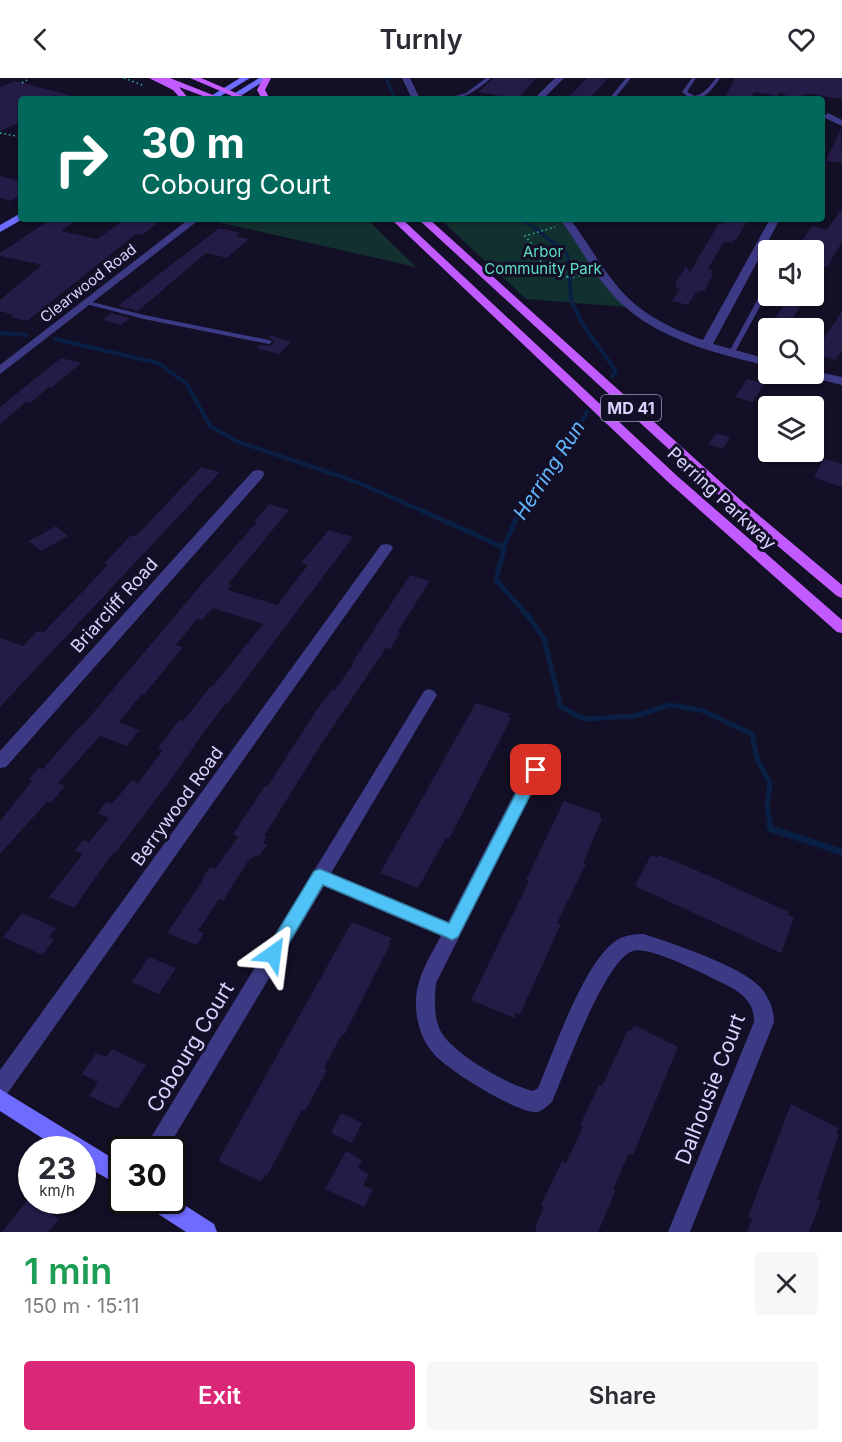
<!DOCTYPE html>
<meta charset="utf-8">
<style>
body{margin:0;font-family:Inter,sans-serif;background:#f7f7f7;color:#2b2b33;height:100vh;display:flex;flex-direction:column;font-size:22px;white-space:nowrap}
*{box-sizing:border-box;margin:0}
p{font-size:20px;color:#7c7c81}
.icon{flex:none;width:33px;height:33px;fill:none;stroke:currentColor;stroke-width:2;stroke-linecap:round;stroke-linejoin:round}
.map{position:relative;height:1154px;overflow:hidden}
.details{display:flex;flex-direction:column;background:#fff;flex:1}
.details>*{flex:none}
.top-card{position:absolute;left:18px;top:18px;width:807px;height:126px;border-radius:6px;box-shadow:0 2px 4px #0004;background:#00695c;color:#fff;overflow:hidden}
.controls{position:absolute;left:758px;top:162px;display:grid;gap:12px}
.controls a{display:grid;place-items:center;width:66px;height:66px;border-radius:6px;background:#fff;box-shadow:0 2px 4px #0004;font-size:30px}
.speed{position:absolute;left:18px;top:1058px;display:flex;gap:12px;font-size:30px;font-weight:700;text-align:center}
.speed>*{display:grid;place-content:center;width:78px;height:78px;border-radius:50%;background:#fff;box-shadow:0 2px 4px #0004;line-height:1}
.speed small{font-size:15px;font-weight:400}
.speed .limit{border:3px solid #111;border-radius:9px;background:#fff;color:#111}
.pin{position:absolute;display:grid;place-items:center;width:51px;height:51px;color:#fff;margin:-26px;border-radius:12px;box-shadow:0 3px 9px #0006}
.me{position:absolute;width:66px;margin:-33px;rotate:31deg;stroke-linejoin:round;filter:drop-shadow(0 0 4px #0008)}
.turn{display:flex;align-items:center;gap:21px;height:126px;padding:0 24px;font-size:27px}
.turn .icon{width:78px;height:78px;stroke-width:2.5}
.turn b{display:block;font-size:42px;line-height:51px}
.round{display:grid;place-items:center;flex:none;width:63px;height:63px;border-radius:6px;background:#f7f7f7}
.head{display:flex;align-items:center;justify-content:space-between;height:102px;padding:0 24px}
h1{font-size:36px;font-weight:600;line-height:45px;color:#1e9e55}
.action{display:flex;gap:12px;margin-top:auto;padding:12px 24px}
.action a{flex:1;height:69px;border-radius:6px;background:#db2777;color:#fff;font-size:24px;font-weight:600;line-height:69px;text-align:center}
.action a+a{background:#f7f7f7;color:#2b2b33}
header{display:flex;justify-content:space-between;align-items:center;height:78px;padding:0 24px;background:#fff;font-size:27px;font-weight:600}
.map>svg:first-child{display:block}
</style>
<header><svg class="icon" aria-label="back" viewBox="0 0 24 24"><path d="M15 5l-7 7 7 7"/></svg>Turnly<svg class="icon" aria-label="heart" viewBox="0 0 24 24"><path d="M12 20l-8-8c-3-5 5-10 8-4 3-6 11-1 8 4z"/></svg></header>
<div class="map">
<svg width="842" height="1154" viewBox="0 0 842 1154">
<rect width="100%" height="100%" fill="#130f26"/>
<!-- green -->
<path fill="#12302f" d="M204,141h163l49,48z
M440,141h124l61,88 -99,-8z"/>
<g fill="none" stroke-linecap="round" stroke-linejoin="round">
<!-- stream-far3 -->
<path stroke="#0a1f44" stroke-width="3" d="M386,0l9,21
M518,141l16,8 34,28 1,13"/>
<!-- stream-far2 -->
<path stroke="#0a1f44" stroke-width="4" d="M569,189l2,34 12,24 33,46 -4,5
M0,255l27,2
M55,261l103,24 29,21 23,42 26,15 118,40 71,31
M519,434l52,-72 16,-28"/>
<!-- stream-far1 -->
<path stroke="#0a1f44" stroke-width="5" d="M422,433l81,36
M520,433l-14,30 -10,39 33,37 15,22 17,68 23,12 51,-3 35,-11 31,5 51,24 5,25 13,24 -3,25 4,19"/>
<!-- stream -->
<path stroke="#0a1f44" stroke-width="7" d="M770,748l1,3 71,23"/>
</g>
<!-- building -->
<path fill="#241b47" d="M494,0h42l-18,21 -40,-7z
M587,0h21l-19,21h-22z
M735,0h107v21l-33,-5 -19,4 -10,-6 -4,4 -21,-4 -7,7 -23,-2z
M15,3l54,14v4h-48v23l-21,9v-44z
M841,50l1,35 -16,-2z
M0,98l21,5v14l-10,6 -11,-3z
M842,130v34l-15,25 -14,-3 2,-20 -13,-3 10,-15 15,4z
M51,141h27l-17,12 36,8 28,-20h38l-21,16 -6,-1 -109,87 -17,-4 3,-2 -13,-4v-11l42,-35 -42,-9v-3z
M724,141h24l-12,21 -2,-1 -2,4 -8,-1 -16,27 5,1 -2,4h2l-8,16 -9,2 -8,13 -16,-4 8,-12 -5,-1 2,-4h-2l11,-18 4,6 29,-49 3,1z
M219,150l21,5 -4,3 13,3 -22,19 -21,-5 -68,58 -20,-5z
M790,219l14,4 -18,27h-18z
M842,233v39l-6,10 -22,-6z
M111,235l19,5 -9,7 -19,-5z
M270,257l21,7 -12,12 -23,-6 4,-3 9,1 4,-2v-4l-5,-3z
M61,280l20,5 -30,25 -2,-1 -19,16 -4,-1 -26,22v-17z
M747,301l17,5 -11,18 -18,-5z
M716,355l14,4 -7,12 -15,-5z
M823,380l19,6v23l-28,-9z
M201,389l19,5 -220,235v-69l23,8 14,-15 6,2 65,-68 -4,-1 27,-29 4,1 8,-7z
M269,426l20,6 -61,74 4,1 -4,5 49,15 31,-40 -7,-2 28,-33 24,7 -125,166h-2l-19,25 -40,57 -52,68h-2l-39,55 -25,-11 34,-43 -8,-3 8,-11 6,2 20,-24 -11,-5 8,-11 6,2 20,-24 6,3 25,-33 -5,-2 21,-28 4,1 28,-35h2l50,-62 -50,-16 -11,12 -5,-1 -21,26 7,2 -39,48 -2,-1 -23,28 20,8 -12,16 -27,-10 -42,47 7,3 -14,17 -4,-1 -47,52v-33l32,-40 -4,-1 11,-12 4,1 37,-43h2l119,-141 56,-63 -2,-1z
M56,448l12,10 -27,15 -12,-10z
M410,497l20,6 -33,51 3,1 -10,16 -4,-1 -66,98 -56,90 3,1 -4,6 4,2 -9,12 -3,-2 -3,4 -2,-1 -27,43 -4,-2 -2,3 -19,29 6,2 -7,12 -30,-12 37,-54h-2l8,-12 5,2 23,-32 -5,-3 32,-48 2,1 51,-79 15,-19 2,1 19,-27h-2z
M476,625l34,11 -2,3 3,1 -62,121 -3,-1 -28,50 -38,-15z
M564,723l37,13 -1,4 2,1 -19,44 3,1 -29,59 4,1 -41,90 -4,-1 -2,5 -43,-18 58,-119 -3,-1z
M651,777l6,3 2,-3 46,19 84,38 -1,3 6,3 -13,35 -146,-67z
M22,835l34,15 -7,9 5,3 -12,15 -39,-18z
M352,844l40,16 -3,5h2l-47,92 -2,-1 -18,34 3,2 -22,41 -3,-1 -35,66 -2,-1 -4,7 -43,-21z
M149,879l27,11 -17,26 -27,-12z
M634,947l44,22 -45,108 -4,-2 -16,36 3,1 -18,42h-63l2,-4 -2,-1 9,-19 -3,-3 21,-44 4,2 17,-36 -3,-2 19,-40 3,1 26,-56 3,1z
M112,971l34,16 -28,44 -29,-13 9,-14 -16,-8 14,-21 11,4z
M791,1026l47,24 -2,5 3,1 -22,65 4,2 -12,31h-62l5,-13 -4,-2z
M341,1035l21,10 -10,20 -21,-10z
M346,1073l16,9 -4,8 11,6 -6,11 10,5 -9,17 -39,-18z
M29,1120l30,21 -11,13h-46z"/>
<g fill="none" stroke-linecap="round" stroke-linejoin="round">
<!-- path-far1 -->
<path stroke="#2fb8b0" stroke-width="1.5" stroke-dasharray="1.5 3" stroke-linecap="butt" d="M124,0l21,8
M22,5l5,-3
M100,21h5
M0,55l21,4
M534,190l6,-5 2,-7 -17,-20 30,-9"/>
<!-- path -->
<path stroke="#2fb8b0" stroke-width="2" stroke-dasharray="2 4" stroke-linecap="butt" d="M537,189l-14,5 3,3c13,-6 35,6 56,0l2,-4"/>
<!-- lane -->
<path fill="#3d3a85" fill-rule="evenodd" d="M486,0h5c-15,13 -26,21 -46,21l21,-6z
M626,0h5l-17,21h-5z
M692,0h4l-9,14 8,4c9,-2 15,-10 21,-18h4c-10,15 -21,29 -38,14z
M793,166l3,2 -2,4h-6l3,-5z
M768,206v8l-33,60 -1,1h-4l-1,-1 36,-66z
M88,223l56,14 125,25 3,2 -3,2 -125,-25 -58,-15v-2z"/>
<!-- street -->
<path fill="#3d3a85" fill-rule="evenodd" d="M402,0h8l10,21h-8z
M555,0h9l-21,21h-9z
M828,35l14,7v6l-17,-8 -1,-2z
M189,141h11l-200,155v-9z
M560,141h10c17,22 30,47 48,68 22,27 54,42 85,53l67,-121h10l-67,125 55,15v7c-54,-13 -117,-28 -156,-72 -20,-22 -34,-51 -52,-75z
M813,293l29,6v8l-36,-9 -2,-2h9z
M258,392l5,1 1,3 -1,3 -257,290 -6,1v-17l253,-280z
M386,466l5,1 2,3 -2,3 -384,543 -7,3v-27l381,-525z
M429,611l5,2 3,4 -106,178 117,49 81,-157 6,-1 6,1 2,5 -107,213c-1,15 -3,32 4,47 11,23 68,55 93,61l5,-3c16,-37 46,-127 79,-148 8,-5 18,-6 27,-6 29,10 98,32 117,54 8,9 13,22 13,34l-84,210h-22l86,-210c1,-25 -21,-34 -40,-43 -16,-8 -66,-33 -81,-28 -28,8 -69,123 -81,151 -4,3 -9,9 -15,10 -19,2 -91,-43 -103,-58 -9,-9 -15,-24 -17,-37 -5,-33 9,-53 24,-81l-117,-50 -157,263h-23l280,-458z"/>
<!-- secondary -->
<path fill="#6f6bff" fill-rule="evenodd" d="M240,0h10l-34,21h-10z
M259,0h10l-27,17 -7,-2z
M21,135l2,6 -23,13v-7z
M0,1011l122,75v23l-40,-23v-15h-23l-59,-38z
M172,1119l42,27 3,8h-31l-37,-24 -3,-8h26z"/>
<!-- primary -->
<path fill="#c25bff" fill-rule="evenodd" d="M149,0h21l53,21h-12l-32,-12 10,12h-8l-8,-9z
M190,0h11l49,21h-11z
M263,0h8l-6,12 5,9h-8l-5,-9z
M391,141h11l274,256 166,145v13l-5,-1 -170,-151z
M418,141h11l315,284 98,82v13l-5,-2 -103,-87z"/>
</g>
<!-- route -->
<path fill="#4fc3f7" stroke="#337fa1" stroke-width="1.5" d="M536,686l5,2 2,4 -85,167 -6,3 -6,-3 -123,-52 -44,75 -6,2 -6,-2 -3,-6 3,-5 47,-78 6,-2 129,54 81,-157z"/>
<g text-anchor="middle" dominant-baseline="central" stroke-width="6" stroke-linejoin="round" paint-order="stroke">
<!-- far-park labels -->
<g font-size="15" fill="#5fe0c0" stroke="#130f26">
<text x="543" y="173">Arbor<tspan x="543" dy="17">Community Park</tspan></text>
</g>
<!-- far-street labels -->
<g font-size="15" fill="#d9d4ff" stroke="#130f26">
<text transform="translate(88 205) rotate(-38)">Clearwood Road</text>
</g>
<!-- shield labels -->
<rect fill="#130f26" stroke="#9e99be" stroke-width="1.5" x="601" y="317" width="60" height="26" rx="4.5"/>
<g font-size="16" font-weight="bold" fill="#d9d4ff">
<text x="631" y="330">MD 41</text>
</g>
<!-- street labels -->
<g font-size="18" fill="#d9d4ff" stroke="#130f26">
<text transform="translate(722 420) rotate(43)">Perring Parkway</text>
<text transform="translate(114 527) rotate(-48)">Briarcliff Road</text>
<text transform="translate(177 728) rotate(-54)">Berrywood Road</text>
</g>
<!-- water labels -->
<g font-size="20" font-style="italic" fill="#62b6ff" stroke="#130f26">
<text transform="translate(549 392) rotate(-57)">Herring Run</text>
</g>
<!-- near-street labels -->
<g font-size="21" fill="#d9d4ff" stroke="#130f26">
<text transform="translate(190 969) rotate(-59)">Cobourg Court</text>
<text transform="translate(710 1011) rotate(-69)">Dalhousie Court</text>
</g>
</g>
</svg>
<div class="controls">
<a><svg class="icon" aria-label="sound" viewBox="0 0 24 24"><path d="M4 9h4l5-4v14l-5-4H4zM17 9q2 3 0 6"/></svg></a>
<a><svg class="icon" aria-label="search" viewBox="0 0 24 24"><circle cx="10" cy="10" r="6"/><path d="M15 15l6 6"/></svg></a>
<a><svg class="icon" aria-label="layers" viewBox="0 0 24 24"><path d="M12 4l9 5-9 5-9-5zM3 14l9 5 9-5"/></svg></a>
</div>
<div class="speed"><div>23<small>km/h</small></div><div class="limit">30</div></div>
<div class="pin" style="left:536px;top:692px;background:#d93025"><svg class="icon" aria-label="arrive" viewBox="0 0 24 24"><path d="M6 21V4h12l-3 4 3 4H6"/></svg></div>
<svg class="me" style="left:273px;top:876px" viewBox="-20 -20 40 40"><path d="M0-17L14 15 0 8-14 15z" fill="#4fc3f7" stroke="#fff" stroke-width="4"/></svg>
<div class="top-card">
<div class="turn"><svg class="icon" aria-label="right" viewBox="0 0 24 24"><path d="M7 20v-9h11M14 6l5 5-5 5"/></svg><div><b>30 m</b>Cobourg Court</div></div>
</div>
</div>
<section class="details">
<div class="head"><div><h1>1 min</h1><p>150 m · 15:11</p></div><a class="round"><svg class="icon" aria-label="close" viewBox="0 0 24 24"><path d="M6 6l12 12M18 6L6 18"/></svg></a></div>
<div class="action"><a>Exit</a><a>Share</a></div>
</section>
